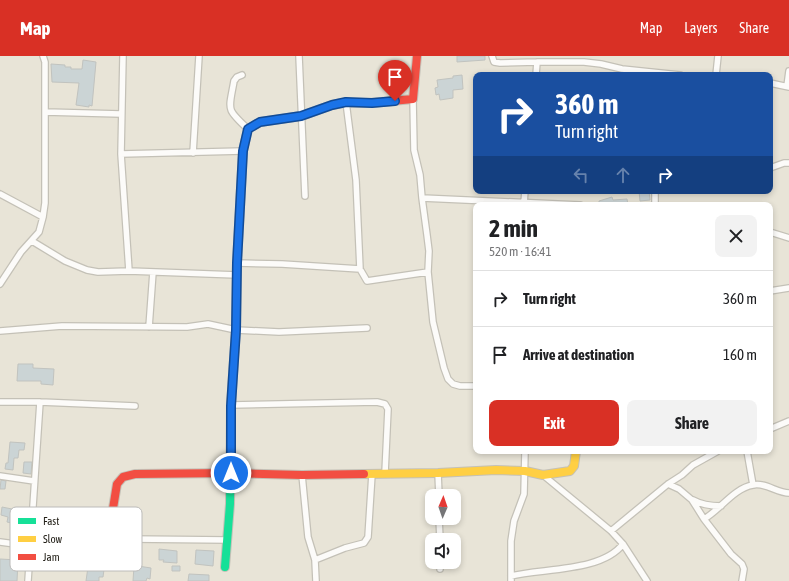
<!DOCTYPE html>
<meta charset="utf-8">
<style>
body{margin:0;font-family:"Asap Condensed",sans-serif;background:#f2f2f2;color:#202124;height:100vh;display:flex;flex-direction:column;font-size:15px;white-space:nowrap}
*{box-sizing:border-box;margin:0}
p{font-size:13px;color:#757577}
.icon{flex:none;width:22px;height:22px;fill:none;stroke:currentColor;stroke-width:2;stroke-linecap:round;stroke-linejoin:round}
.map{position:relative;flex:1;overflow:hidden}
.panel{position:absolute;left:473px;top:146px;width:300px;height:252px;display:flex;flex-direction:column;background:#fff;border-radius:8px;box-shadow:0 2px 6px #0003}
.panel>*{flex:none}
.guide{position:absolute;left:473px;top:16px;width:300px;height:122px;border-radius:8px;box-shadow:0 2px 6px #0003;background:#1a4fa0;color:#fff;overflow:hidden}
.needle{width:26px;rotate:2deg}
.fabs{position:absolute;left:425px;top:433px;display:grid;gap:8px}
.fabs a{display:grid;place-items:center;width:36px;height:36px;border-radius:8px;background:#fff;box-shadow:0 2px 6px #0003;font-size:20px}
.pin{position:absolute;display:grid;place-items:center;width:34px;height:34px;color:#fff;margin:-41px -17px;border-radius:50% 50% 50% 0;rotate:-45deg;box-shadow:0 0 4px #0007}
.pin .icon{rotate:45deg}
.me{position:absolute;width:44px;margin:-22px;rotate:0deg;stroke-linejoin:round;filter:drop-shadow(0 0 3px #0008)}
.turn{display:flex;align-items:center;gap:14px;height:84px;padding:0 16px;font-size:18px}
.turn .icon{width:52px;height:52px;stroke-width:2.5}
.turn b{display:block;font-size:28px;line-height:34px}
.lanes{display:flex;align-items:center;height:38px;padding:0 16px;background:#0003;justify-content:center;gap:20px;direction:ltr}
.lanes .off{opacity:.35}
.round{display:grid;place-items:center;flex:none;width:42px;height:42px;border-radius:8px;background:#f2f2f2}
.head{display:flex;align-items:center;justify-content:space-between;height:68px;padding:0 16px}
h1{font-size:24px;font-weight:700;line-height:30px}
.cta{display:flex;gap:8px;margin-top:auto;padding:8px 16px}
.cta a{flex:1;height:46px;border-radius:8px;background:#d93025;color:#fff;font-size:16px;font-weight:700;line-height:46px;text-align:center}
.cta a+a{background:#f2f2f2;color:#202124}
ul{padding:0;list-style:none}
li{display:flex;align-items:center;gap:12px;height:56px;padding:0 16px;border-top:1px solid #e0e0e0}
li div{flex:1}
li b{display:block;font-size:15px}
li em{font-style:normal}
header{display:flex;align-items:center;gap:24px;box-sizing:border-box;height:56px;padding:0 20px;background:#d93025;color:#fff}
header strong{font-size:19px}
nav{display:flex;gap:22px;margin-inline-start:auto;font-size:14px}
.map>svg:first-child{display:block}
</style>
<header>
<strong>Map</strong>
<nav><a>Map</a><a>Layers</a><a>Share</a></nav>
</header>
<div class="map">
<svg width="789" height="525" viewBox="0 0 789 525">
<rect width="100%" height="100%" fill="#e8e4d7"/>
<!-- building -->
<path fill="#cbd4d5" stroke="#c1c3bf" d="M457,0h28v4l-28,2z
M83,4l13,2 -4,44 -3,-1v2l-13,-2 3,-22 -27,-1 -1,-18 14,1v2h6v2h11z
M462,19l1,14 -10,1v8l-13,2 -1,-6 -3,1 -1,-7 3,-1 -1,-7 16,-2v-2z
M639,135h10l1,9 -10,1z
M612,141l1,3 14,-1 1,6h-29v-4z
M18,308h15v4l21,1 -1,16 -12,-1v-3h-24z
M10,386l15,1 -1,7h-5l-1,8h-4l-1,12 -8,-1 1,-6h2z
M24,406h8l-1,12 -8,-1z
M1,424l5,1 -1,8h-5z
M2,451l20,4 -2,9h3v10h-7v-6l-9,-2 1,-5 -7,-2z
M159,493l18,2v12l-14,-1 1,-2h-5z
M196,494l18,1 -1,15 -18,-2z
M94,502l9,1v3h2l-2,15h-4v4h-13l2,-14 5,1z
M0,503l18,1 -1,21h-17z
M134,510l4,1v-1l13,2 -1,11 -3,-1 -1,3h-13z
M172,510h8v5h-8z
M189,518l20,1v6h-21z"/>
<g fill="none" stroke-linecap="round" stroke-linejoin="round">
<defs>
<path id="street" d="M123,0l-2,98 8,117
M299,0l6,140
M492,0l2,6 6,1 37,-1h47l17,2 21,5 58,6
M242,19l-5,2 -3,4c-5,29 -9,27 14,48
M536,19l1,-13
M716,19l2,-19
M770,27l19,4
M787,30l2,-15
M413,43l1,51 6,25 2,23 5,37 2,16 -1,21 5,50 11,46 4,11 5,5 7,2h16
M346,46l10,78 4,89
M45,56l76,2
M193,97l6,-97
M121,98l122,-3
M770,112l14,-5h5
M0,138l43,23
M422,142l158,7
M524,147l1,-12
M655,149v-14
M770,176l19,6
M32,185l33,20 22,9 11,2 31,-1 108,4
M237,207l45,1 78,5 7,12 61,-9
M0,228l21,-32 18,-20 4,-15 2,-14v-141l-2,-6
M770,235l19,-3
M149,271l4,-55
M0,275l62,-5 125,1 21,-3 28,6 43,2 88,-4
M0,346h40l95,4
M231,349l146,-3 8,2 3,5 -3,64
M770,373l19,-8
M747,395l6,34
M438,417l1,23
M302,419l6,62 7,23 1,21
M543,419l68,56 12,13 24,37
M0,420l34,5
M668,428l11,5 13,11 12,19 27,35 11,10 2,5 -2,12
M693,444c9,5 17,6 28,6
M439,462l1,22
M704,463c16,-9 30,-31 49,-34 12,-3 24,8 36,8
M611,475l57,-47 14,-9 11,-10 25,-14
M31,482l197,2
M0,486l30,4
M315,504l30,-12 19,-5 4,-6 4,-63
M440,506v7
M511,520c31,-8 91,-4 112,-32
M28,525l12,-179
M511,525v-40l3,-20 10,-27 1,-43"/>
<path id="fast" d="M225,511l5,-63 1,-99 5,-76"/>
<path id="slow" d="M236,273l1,-66 6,-112 5,-22 12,-7 41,-6 31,-11 11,-2
M364,418l74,-1 58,-3 29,1 18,4 27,-4 4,-5 2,-15"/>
<path id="jam" d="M343,47h28l42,-4 4,-43
M108,483l9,-55 6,-7 12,-3 96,-1 71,2 62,-1"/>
</defs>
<!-- street casing -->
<use href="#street" stroke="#c4c1b7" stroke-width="8"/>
<!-- fast casing -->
<use href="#fast" stroke="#c4c1b7" stroke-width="10"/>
<!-- slow casing -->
<use href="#slow" stroke="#c4c1b7" stroke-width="10"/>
<!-- jam casing -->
<use href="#jam" stroke="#c4c1b7" stroke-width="10"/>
<!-- street -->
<use href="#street" stroke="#fcfbf9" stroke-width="5.5"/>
<!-- fast -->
<use href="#fast" stroke="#16e098" stroke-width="8"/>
<!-- slow -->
<use href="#slow" stroke="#ffcf43" stroke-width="8"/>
<!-- jam -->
<use href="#jam" stroke="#f24e42" stroke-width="8"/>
</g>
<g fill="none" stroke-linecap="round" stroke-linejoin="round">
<defs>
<path id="route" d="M231,417v-67l5,-76 1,-67 6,-112 5,-22 12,-7 41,-6 31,-11 14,-3 26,1 23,-2"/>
</defs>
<!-- route casing -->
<use href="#route" stroke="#114b97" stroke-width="10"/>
<!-- route -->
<use href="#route" stroke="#1a73e8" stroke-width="7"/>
</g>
<!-- legend -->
<rect x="10" y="451" width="132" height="64" rx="6" fill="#fff" stroke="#bcbbb9" stroke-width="1"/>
<rect x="18" y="462" width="18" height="6" fill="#16e098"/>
<rect x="18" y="480" width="18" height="6" fill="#ffcf43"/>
<rect x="18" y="498" width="18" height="6" fill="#f24e42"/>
<g font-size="11" fill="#201d15">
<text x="43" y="469">Fast</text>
<text x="43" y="487">Slow</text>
<text x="43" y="505">Jam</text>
</g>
</svg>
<div class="fabs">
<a><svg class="needle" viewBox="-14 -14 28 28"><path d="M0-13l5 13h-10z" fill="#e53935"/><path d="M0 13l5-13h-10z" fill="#757577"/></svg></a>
<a><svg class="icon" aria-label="sound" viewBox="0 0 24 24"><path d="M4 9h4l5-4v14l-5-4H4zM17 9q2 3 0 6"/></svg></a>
</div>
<div class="pin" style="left:395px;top:45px;background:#d93025"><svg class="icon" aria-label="arrive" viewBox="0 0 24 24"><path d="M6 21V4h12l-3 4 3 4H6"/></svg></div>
<svg class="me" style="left:231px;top:417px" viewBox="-20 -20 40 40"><circle r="17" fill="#1a73e8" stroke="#fff" stroke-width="3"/><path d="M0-11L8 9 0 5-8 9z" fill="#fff"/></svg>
<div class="guide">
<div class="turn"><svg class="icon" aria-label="right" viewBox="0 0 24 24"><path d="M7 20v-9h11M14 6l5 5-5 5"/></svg><div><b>360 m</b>Turn right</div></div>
<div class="lanes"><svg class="icon off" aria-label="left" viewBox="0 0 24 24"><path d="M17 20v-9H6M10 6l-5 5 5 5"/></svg><svg class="icon off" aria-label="ahead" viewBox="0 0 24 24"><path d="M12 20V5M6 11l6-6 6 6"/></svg><svg class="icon" aria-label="right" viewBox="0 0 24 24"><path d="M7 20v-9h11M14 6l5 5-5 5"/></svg></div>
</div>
<section class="panel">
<div class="head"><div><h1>2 min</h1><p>520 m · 16:41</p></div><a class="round"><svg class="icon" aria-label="close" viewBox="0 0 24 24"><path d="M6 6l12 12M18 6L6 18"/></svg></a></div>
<ul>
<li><svg class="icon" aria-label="right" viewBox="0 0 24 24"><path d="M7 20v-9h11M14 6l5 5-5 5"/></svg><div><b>Turn right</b></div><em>360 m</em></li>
<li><svg class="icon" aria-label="arrive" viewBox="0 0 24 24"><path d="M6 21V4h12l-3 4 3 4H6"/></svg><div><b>Arrive at destination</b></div><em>160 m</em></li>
</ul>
<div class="cta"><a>Exit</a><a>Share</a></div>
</section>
</div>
